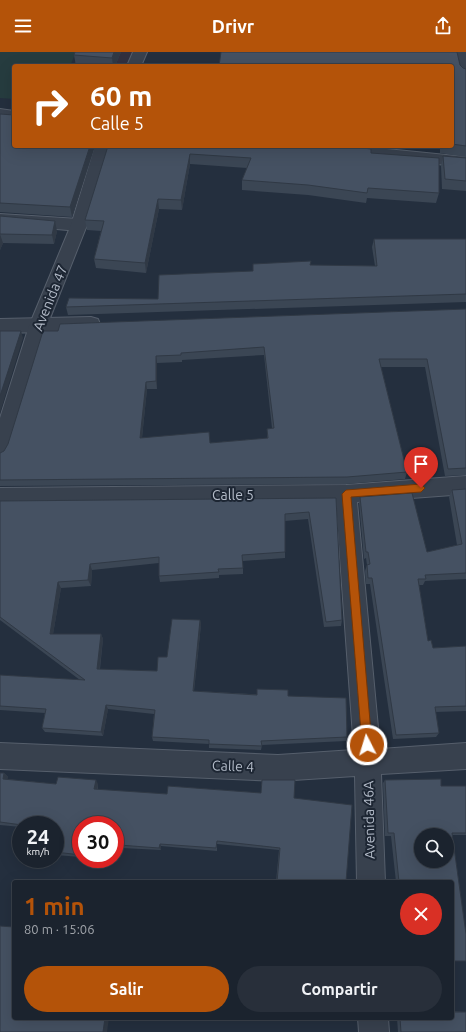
<!DOCTYPE html>
<html lang="es">
<meta charset="utf-8">
<style>
body{margin:0;font-family:Ubuntu,sans-serif;background:#282f3a;color:#f1f3f6;height:100vh;display:flex;flex-direction:column;font-size:15px;white-space:nowrap}
*{box-sizing:border-box;margin:0}
p{font-size:13px;color:#a0a4aa}
.icon{flex:none;width:22px;height:22px;fill:none;stroke:currentColor;stroke-width:2;stroke-linecap:round;stroke-linejoin:round}
.map{position:relative;flex:1;overflow:hidden}
.panel{position:absolute;left:12px;top:828px;width:442px;height:140px;display:flex;flex-direction:column;background:#1b232e;border-radius:4px;box-shadow:0 4px 16px #0002,0 0 0 1px #39404a}
.panel>*{flex:none}
.top-card{position:absolute;left:12px;top:12px;width:442px;height:84px;border-radius:4px;box-shadow:0 4px 16px #0002,0 0 0 1px #39404a;background:#b45309;color:#fff;overflow:hidden}
.tools{position:absolute;left:414px;top:776px;display:grid;gap:8px}
.tools a{display:grid;place-items:center;width:40px;height:40px;border-radius:50%;background:#1b232e;box-shadow:0 4px 16px #0002,0 0 0 1px #39404a;font-size:20px}
.speed{position:absolute;left:12px;top:764px;display:flex;gap:8px;font-size:20px;font-weight:700;text-align:center}
.speed>*{display:grid;place-content:center;width:52px;height:52px;border-radius:50%;background:#1b232e;box-shadow:0 4px 16px #0002,0 0 0 1px #39404a;line-height:1}
.speed small{font-size:10px;font-weight:400}
.speed .limit{border:6px solid #d22;background:#fff;color:#111}
.pin{position:absolute;display:grid;place-items:center;width:34px;height:34px;color:#fff;margin:-41px -17px;border-radius:50% 50% 50% 0;rotate:-45deg;box-shadow:0 0 4px #0007}
.pin .icon{rotate:45deg}
.me{position:absolute;width:44px;margin:-22px;rotate:355deg;stroke-linejoin:round;filter:drop-shadow(0 0 3px #0008)}
.turn{display:flex;align-items:center;gap:14px;height:84px;padding:0 12px;font-size:18px}
.turn .icon{width:52px;height:52px;stroke-width:2.5}
.turn b{display:block;font-size:28px;line-height:34px}
.round{display:grid;place-items:center;flex:none;width:42px;height:42px;border-radius:21px;background:#282f3a}
.head{display:flex;align-items:center;justify-content:space-between;height:68px;padding:0 12px}
h1{font-size:24px;font-weight:700;line-height:30px;color:#b45309}
.button{display:flex;gap:8px;margin-top:auto;padding:8px 12px}
.button a{flex:1;height:46px;border-radius:24px;background:#b45309;color:#fff;font-size:16px;font-weight:700;line-height:46px;text-align:center}
.button a+a{background:#282f3a;color:#f1f3f6}
header{display:flex;justify-content:space-between;align-items:center;height:52px;padding:0 12px;background:#b45309;color:#fff;font-size:18px;font-weight:700}
.map>svg:first-child{display:block}
</style>
<header><svg class="icon" aria-label="menu" viewBox="0 0 24 24"><path d="M4 6h16M4 12h16M4 18h16"/></svg>Drivr<svg class="icon" aria-label="share" viewBox="0 0 24 24"><path d="M12 15V3M7 8l5-5 5 5M5 13v7h14v-7"/></svg></header>
<div class="map">
<svg width="466" height="980" viewBox="0 0 466 980">
<rect width="100%" height="100%" fill="#242f3e"/>
<!-- medical -->
<path fill="#32303f" d="M80,0h54l-5,14h-56z"/>
<!-- green -->
<path fill="#263c3f" d="M0,0h76l-6,14h-56v33l-14,-1z"/>
<g fill="none" stroke-linecap="round" stroke-linejoin="round">
<defs>
<path id="minor" d="M453,0h13v26l-5,-1 -2,-3z
M0,57l14,2v8l-14,-2z
M303,94h54l109,11v10l-155,-16 -5,-2z
M0,162l79,5 6,2 2,4 -2,4 -6,2 -79,-7z
M91,265l7,2 2,5 -2,5 -7,2 -91,2v-14z
M466,424v18l-109,8 23,247 86,-6v26l-85,5 4,108h-28l-2,-106 -77,5 -278,-12v-26l278,12 76,-5 -18,-247 -336,3v-18l346,-3z
M358,966h30l1,14h-30z"/>
<path id="tertiary" d="M133,0h14l-6,14h-14z
M95,94h16l-24,79 -40,101 -37,125 -3,6 -7,2v-41l29,-92 42,-101z"/>
</defs>
<!-- minor casing -->
<use href="#minor" stroke="#565f6c" stroke-width="2"/>
<!-- tertiary casing -->
<use href="#tertiary" stroke="#565f6c" stroke-width="2"/>
<!-- minor -->
<use href="#minor" fill="#38414e" fill-rule="evenodd"/>
<!-- tertiary -->
<use href="#tertiary" fill="#38414e" fill-rule="evenodd"/>
</g>
<!-- wall -->
<path fill="#3b4654" fill-rule="evenodd" d="M75,0h46l-6,14h-39l-2,-11z
M460,13l3,3 3,1v88l-26,-4v-7h12v-80z
M0,62l95,32 -23,71 -72,-5z
M108,94l263,7 68,40 -3,10 -69,-5 -1,5 -58,-8 -66,-5v-10l5,-12 -57,-4 -8,46 -23,-1 -13,64 -50,-5 -2,-9 7,-28 -14,-1 -2,-10z
M443,104l23,2v33l-24,-2 -1,-23z
M0,164l57,15 -3,13 -51,-1 -3,7z
M374,187h92v63l-398,13 -2,-8 92,-8 95,-28v-7l122,2 -3,-19z
M466,257v166l-21,1 -20,-109h-44l26,105 -2,7 -59,5 -346,2v-33l4,-2 4,-7 50,-113zM264,303l8,73 -5,1v9l-57,5 -68,-5 5,-49h10v-26l25,-1v-2z
M466,437v90l-41,2 -2,4h-4l9,56 5,7 33,-2v65l-31,1 4,21 -3,4 -43,2 -23,-155h-4l-1,-13 2,-6 -1,-7 -2,1 -5,-56 1,-6 67,55 30,-7 -8,-48 3,-7z
M336,446l6,122 -1,6 -17,1 -16,-108 -23,2v37l-42,3v13l-24,1v3l-59,4 -1,-6v-13l-67,7 -1,16 -30,2 -8,46h48l2,5 -3,30 57,2 10,-14 33,-37 1,5 -7,66 94,5 59,41 -1,4 -84,4 -1,5 -52,-2v-4l-56,-3 -1,-4 2,-23 -46,-5 -5,27 -58,-4 -3,-4 3,-15 -45,-3v-35l80,5 -80,-60v-119z
M0,721h4l4,4 -1,2 49,5h42v6l69,4 94,-1v-9l33,14 52,84h-70l3,-32 -62,-6v7l-56,-5v4l-39,-2 -1,3 -6,-1v-25h-34v32l-26,-2v-30h-34v2l-21,-2z
M385,728l56,6h25v49h-14l14,99v27h-14v-79h-56l-5,-46h-6l-2,-53z
M452,959l14,1v20h-68l-1,-14h55z"/>
<!-- shaded-wall -->
<path fill="#303945" d="M114,0h7l-6,14h-2l-1,-8z
M90,94h5l-23,71 -2,-10z
M190,102v10l-8,46 -1,-10z
M158,147l1,10 -13,64 -1,-10z
M55,169l2,10 -3,13 -2,-9z
M0,182l3,9 -3,7z
M21,279l2,7 -23,75v-17z
M156,304l1,7v26l-1,-8z
M146,330l1,7 -6,57 -1,-8z
M90,512l2,6 -1,16 -3,-6z
M58,530l3,6 -9,52 -2,-6z
M200,568l1,5 -8,71v-5z
M101,582l2,5 -4,34 -2,-4z
M106,653l2,4 -5,27 -2,-4z
M4,721l4,4 -1,6 -4,-4z
M96,728l2,4 -1,9 -3,-4z
M160,792l1,2v4l-2,-2z
M119,793l3,3 -1,3 -2,-3z
M105,966h4l-2,14h-4z"/>
<!-- building -->
<path fill="#455162" stroke="#303945" fill-rule="evenodd" d="M75,0h39l-2,6 -38,-3z
M221,0h236l3,13 3,3 3,1v77l-14,-2v-78h-233z
M0,62l14,1v31h76l-20,61 -70,-4z
M108,94h238l25,3v4l68,5v35l-71,-5 -1,5 -59,-8 -66,-5 9,-22 -61,-4 -9,46 -23,-1 -13,64 -51,-4 10,-38 -19,-1z
M443,104l23,2v23l-21,-2z
M0,164l55,5 -3,14 -52,-1z
M374,187h92v55l-400,13 3,-9 89,1 1,-24 94,-4v-7l58,-3 -1,4 67,1z
M466,257v159l-18,1 -21,-110h-48l28,113 -60,5 -347,3v-27l4,-2 4,-7 35,-113h15l2,-7zM264,295l10,81 -7,1 1,9 -58,5 -1,-11 -69,6 6,-56 10,-1v-25l25,-1v-2z
M0,279h21l-21,65z
M466,437v84l-41,2 1,4h-8l10,62 3,-1 2,8 33,-2v60l-31,1 4,26 -43,2 -24,-157h-4l-1,-13 3,-1 -2,-12h-2l-6,-55 52,-4 15,59 35,-8 -10,-54z
M336,446l6,122 -16,2 -17,-110 -24,2v38l-43,3 1,13 -25,1 1,3 -60,4v-19l-69,7 -2,16 -30,2 -8,52h51l-4,35 60,2 1,-14h9l5,-38 28,1 -7,71 64,4v-6l31,1v6l58,2 1,39 -86,4 1,5 -53,-2v-4l-57,-3 3,-27 -49,-5 -5,27 -59,-4 4,-19 -46,-3v-31l85,5 -85,-63v-116z
M0,721h4l-1,6 53,5 2,-7 38,3 -2,9 73,5 1,-8 93,7 1,-13h33l-1,18 58,7 -6,77h-69l3,-34 -63,-7 -1,7 -56,-4 -1,4 -40,-3v3h-4v-23h-34v30l-26,-3v-27h-33l-22,-3z
M441,727v7h25v47h-14l14,101v27h-14v-79h-53l-5,-49h-6l-3,-53zM421,783h26v26h-26z
M0,874l14,1v91h91l-2,14h-103z
M452,960h14v20h-65l-1,-14h52z"/>
<!-- route -->
<path fill="#b45309" stroke="#753606" d="M421,432l4,4 -4,4 -70,5 21,248 -1,4 -4,2 -4,-2 -1,-4 -20,-251 4,-4z"/>
<g text-anchor="middle" dominant-baseline="central" stroke-width="4" stroke-linejoin="round" paint-order="stroke">
<!-- street labels -->
<g font-size="14" fill="#b4bcc9" stroke="#1d2633">
<text transform="translate(50 246) rotate(-68)">Avenida 47</text>
<text x="233" y="443">Calle 5</text>
<text transform="translate(233 714) rotate(2)">Calle 4</text>
<text transform="translate(369 768) rotate(-91)">Avenida 46A</text>
</g>
</g>
</svg>
<div class="tools">
<a><svg class="icon" aria-label="search" viewBox="0 0 24 24"><circle cx="10" cy="10" r="6"/><path d="M15 15l6 6"/></svg></a>
</div>
<div class="speed"><div>24<small>km/h</small></div><div class="limit">30</div></div>
<div class="pin" style="left:421px;top:436px;background:#d93025"><svg class="icon" aria-label="arrive" viewBox="0 0 24 24"><path d="M6 21V4h12l-3 4 3 4H6"/></svg></div>
<svg class="me" style="left:367px;top:693px" viewBox="-20 -20 40 40"><circle r="17" fill="#b45309" stroke="#fff" stroke-width="3"/><path d="M0-11L8 9 0 5-8 9z" fill="#fff"/></svg>
<div class="top-card">
<div class="turn"><svg class="icon" aria-label="right" viewBox="0 0 24 24"><path d="M7 20v-9h11M14 6l5 5-5 5"/></svg><div><b>60 m</b>Calle 5</div></div>
</div>
<section class="panel">
<div class="head"><div><h1>1 min</h1><p>80 m · 15:06</p></div><a class="round" style="background:#d93025;color:#fff"><svg class="icon" aria-label="close" viewBox="0 0 24 24"><path d="M6 6l12 12M18 6L6 18"/></svg></a></div>
<div class="button"><a>Salir</a><a>Compartir</a></div>
</section>
</div>
